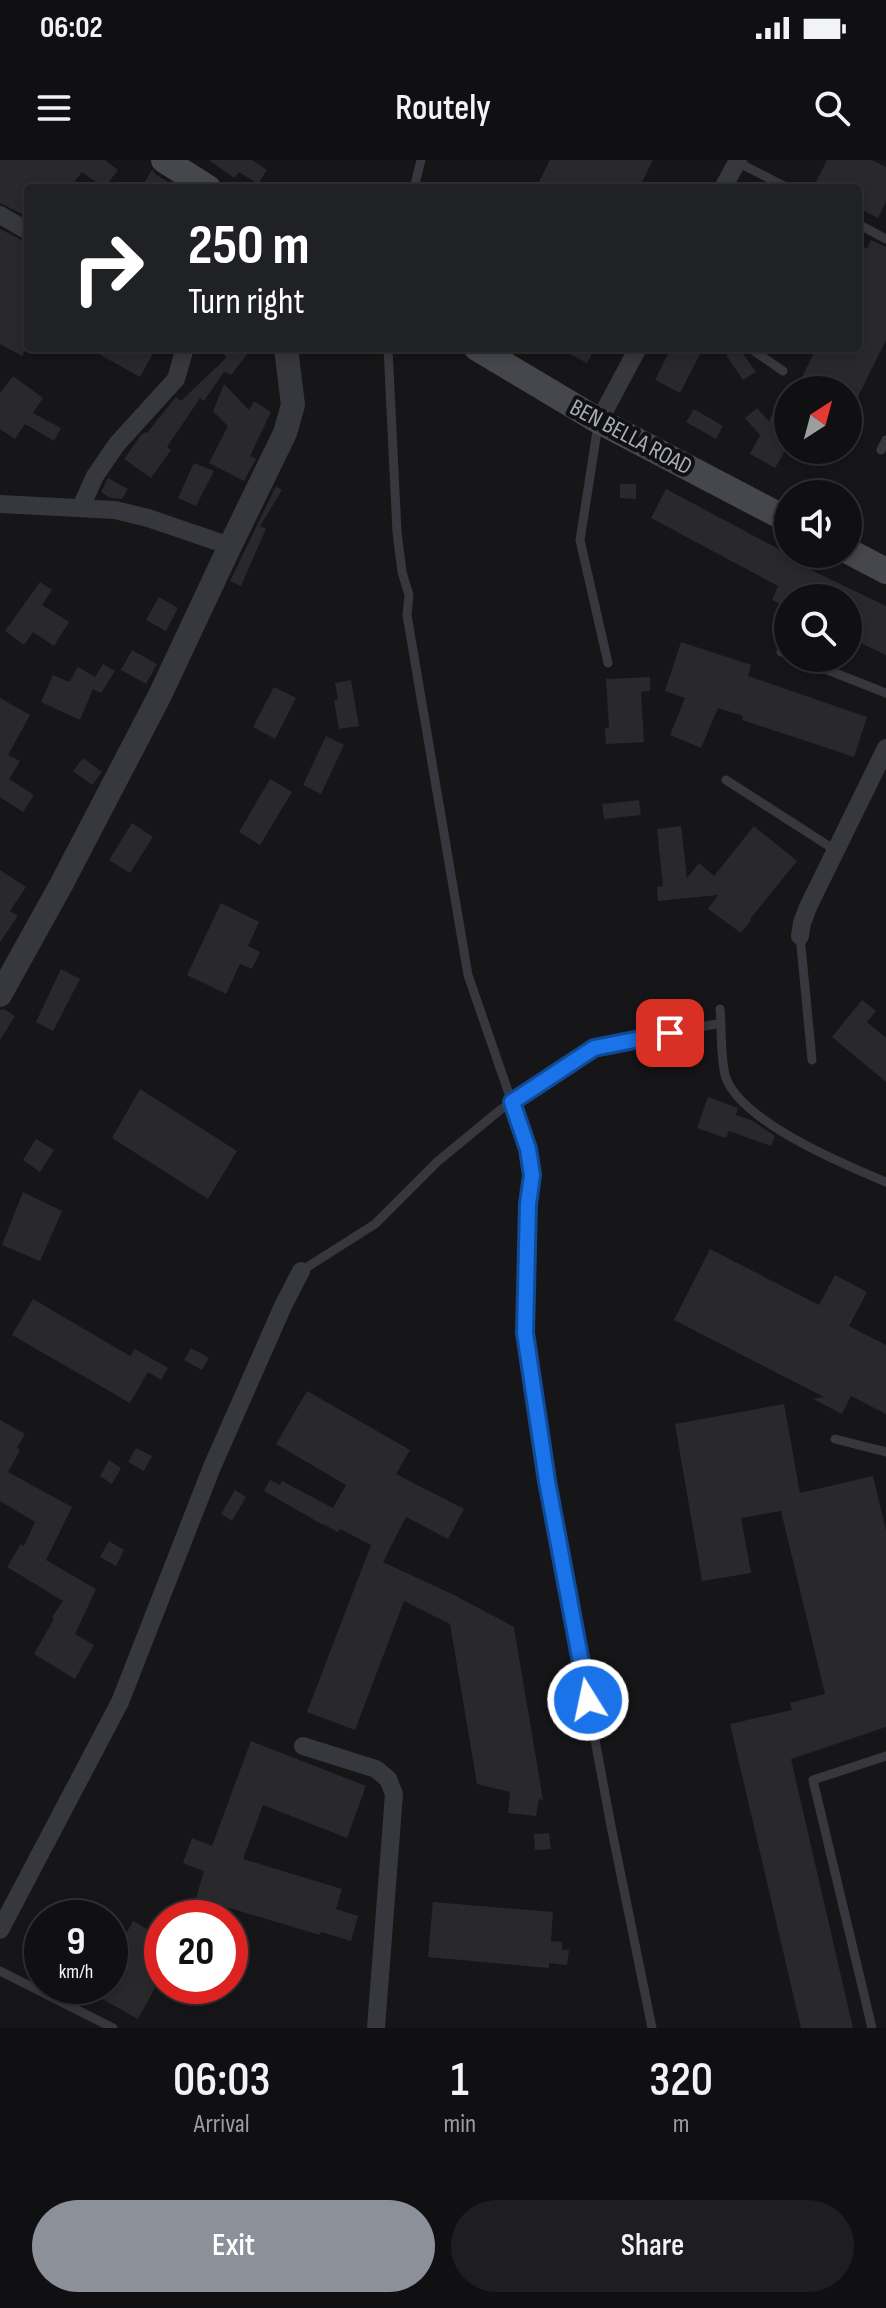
<!DOCTYPE html>
<style>
body{margin:0;font-family:"Sofia Sans Condensed",sans-serif;background:#1e1e20;color:#f1f3f6;height:100vh;display:flex;flex-direction:column;font-size:30px;white-space:nowrap}
*{box-sizing:border-box;margin:0}
p{font-size:26px;color:#9c9d9f}
.icon{flex:none;width:44px;height:44px;fill:none;stroke:currentColor;stroke-width:2;stroke-linecap:round;stroke-linejoin:round}
.map{position:relative;height:1868px;overflow:hidden}
.drawer{display:flex;flex-direction:column;background:#101012;flex:1}
.drawer>*{flex:none}
.top-card{position:absolute;left:24px;top:24px;width:838px;height:168px;border-radius:8px;box-shadow:0 4px 12px #0003,0 0 0 2px #303032;background:#202124;color:#fff;overflow:hidden}
.needle{width:52px;rotate:36deg}
.buttons{position:absolute;left:774px;top:216px;display:grid;gap:16px}
.buttons a{display:grid;place-items:center;width:88px;height:88px;border-radius:50%;background:#101012;box-shadow:0 4px 12px #0003,0 0 0 2px #303032;font-size:40px}
.speed{position:absolute;left:24px;top:1740px;display:flex;gap:16px;font-size:40px;font-weight:700;text-align:center}
.speed>*{display:grid;place-content:center;width:104px;height:104px;border-radius:50%;background:#101012;box-shadow:0 4px 12px #0003,0 0 0 2px #303032;line-height:1}
.speed small{font-size:20px;font-weight:400}
.speed .limit{border:12px solid #d22;background:#fff;color:#111}
.pin{position:absolute;display:grid;place-items:center;width:68px;height:68px;color:#fff;margin:-34px;border-radius:16px;box-shadow:0 4px 12px #0006}
.me{position:absolute;width:88px;margin:-44px;rotate:350deg;stroke-linejoin:round;filter:drop-shadow(0 0 6px #0008)}
.turn{display:flex;align-items:center;gap:28px;height:168px;padding:0 32px;font-size:36px}
.turn .icon{width:104px;height:104px;stroke-width:2.5}
.turn b{display:block;font-size:56px;line-height:68px}
.eta{display:flex;justify-content:space-evenly;align-items:center;height:136px;text-align:center}
.eta b{font-size:48px;font-weight:600;line-height:56px}
.button{display:flex;gap:16px;margin-top:auto;padding:16px 32px}
.button a{flex:1;height:92px;border-radius:48px;background:#8c9099;color:#fff;font-size:32px;font-weight:600;line-height:92px;text-align:center}
.button a+a{background:#1e1e20;color:#f1f3f6}
.status{display:flex;justify-content:space-between;align-items:center;height:56px;padding:0 40px;background:#101012;direction:ltr}
.status svg{height:22px;fill:currentColor}
header{display:flex;justify-content:space-between;align-items:center;height:104px;padding:0 32px;background:#101012;font-size:36px;font-weight:600}
.map>svg:first-child{display:block}
</style>
<div class="status"><b>06:02</b><svg viewBox="0 0 49 12"><path d="M0 12V9h3v3zM5 12V6h3v6zM10 12V3h3v9zM15 12V0h3v12zM26 1h20v11H26zM47 4h2v5h-2z"/></svg></div>
<header><svg class="icon" aria-label="menu" viewBox="0 0 24 24"><path d="M4 6h16M4 12h16M4 18h16"/></svg>Routely<svg class="icon" aria-label="search" viewBox="0 0 24 24"><circle cx="10" cy="10" r="6"/><path d="M15 15l6 6"/></svg></header>
<div class="map">
<svg width="886" height="1868" viewBox="0 0 886 1868">
<rect width="100%" height="100%" fill="#161618"/>
<!-- building -->
<path fill="#29292c" d="M0,0h105l13,10 -14,18 -22,-16 -12,16h-42v29l-28,-14z
M209,0h43l15,10 -9,14 -19,-12 -5,6z
M550,0h103l-14,28h-103z
M827,0h45l14,7v35l-8,16 -20,-10v-20h-45z
M152,10l3,4 23,14h-37z
M0,69l28,14v102l-6,11 -22,-12z
M871,80l15,7v93l-38,77v-27h-52l20,-42h42v-100l4,2 2,-3 3,2z
M88,188h68l-16,29z
M215,188h37l-21,27 -7,-3 -20,29 -4,-3 -33,49 4,3 -20,28 -27,-19 17,-24 4,-3 2,1 29,-36 5,4 46,-44z
M558,188h37l-8,15z
M671,188h32l-23,45 -25,-13z
M736,188h3l17,24 -13,8 -17,-25z
M13,216l30,22 -10,15 28,15 -7,13 -29,-17 -10,15 -15,-10v-36z
M788,223v63l-13,22 -25,-14 10,-19 -15,-17 12,-10 12,13z
M224,224l25,26 5,-9 17,11 -21,44 6,3 -12,22 -35,-18 19,-37 -15,-15z
M694,249l29,17 -7,13 -30,-17z
M194,303l20,8 -18,35 -18,-8z
M108,318l20,11 -6,10 -12,-1 -9,-6z
M620,324h16v15l-16,-1z
M276,326l6,4 -22,36 6,3 -25,57 -11,-5z
M666,329l122,65 -2,4 100,48v49l-38,-18v-39h-60v10l-16,-8 6,-14 -127,-68z
M40,422l12,8 -10,15 27,17 -15,24 -21,-14 -9,13 -19,-14z
M159,437l19,11 -12,23 -20,-11z
M681,482l70,23 -3,11 119,41 -13,40 -112,-37 1,-4 -25,-8 -17,40 -31,-13 15,-37 -20,-7z
M132,490l25,14 -11,20 -25,-14z
M103,504l12,7 -14,22 -8,-4 -13,31 -39,-18 12,-27 16,7 9,-15 17,10z
M650,517v14l-9,1 3,50 -38,2 -1,-16h4l-3,-49z
M351,520l8,46 -20,3 -5,-29 4,-1 -3,-16z
M274,527l22,11 -21,41 -22,-12z
M0,538l30,17 -22,40 12,6 -11,18 25,16 -11,17 -23,-15z
M326,576l18,9 -23,49 -18,-9z
M83,598l19,14 -10,13 -19,-14z
M270,619l22,13 -32,53 -21,-13z
M639,640l2,15 -37,4 -2,-15z
M132,663l21,14 -23,36 -21,-13z
M681,666l6,52 12,-15 15,13 40,-50 43,35 -47,58 1,1 -10,13 -33,-24 10,-14 -60,6 -1,-14 6,-1 -6,-57z
M0,710l26,17 -16,24 8,5 -18,26z
M221,743l38,19 -11,24 12,6 -8,17 -12,-5 -14,30 -39,-19z
M61,809l19,10 -27,52 -17,-9z
M862,840l14,11 -9,11 19,16v44l-54,-45z
M4,849l11,7 -15,24v-30z
M140,929l97,62 -29,48 -96,-61z
M708,937l30,11 -2,7 17,6 22,15 -4,10 -42,-15 -3,7 -29,-10z
M36,979l18,11 -14,22 -17,-12z
M23,1032l39,19 -22,50 -38,-16z
M710,1089l109,56 16,-30 32,17 -18,34 37,19v69l-35,-18 -9,18 -29,-15 11,-2 -150,-77z
M33,1139l97,57 5,-7 33,19 -7,12 -13,-8 -18,31 -118,-68z
M191,1188l18,10 -7,12 -18,-10z
M307,1231l103,59 -14,24 68,35 -16,30 -42,-22 -23,45 71,33 60,32 29,173 -4,-1 -3,17 -28,-3 2,-21 -33,-8 -27,-160 -46,-23 -49,129 -48,-18 64,-167 -31,-16 -2,3 -15,-8v1l-59,-34 6,-11 10,5 2,-4 51,27 13,-23 -70,-41z
M784,1244l16,89 73,-17 13,54v197l-95,32 62,269h-52l-71,-304 62,-14 -2,-7 35,-9 -44,-183 -40,7 10,55 -49,8 -27,-157z
M0,1260l25,14 -8,14 3,2 -12,22 64,35 -26,53 50,29 -21,45 19,11 -19,34 -41,-25 20,-35 -2,-2 11,-16 -56,-34 14,-23 3,2 11,-24 -35,-21z
M136,1288l16,8 -8,15 -16,-9z
M109,1300l12,8 -9,16 -12,-8z
M235,1330l11,7 -14,24 -11,-7z
M109,1381l15,9 -8,16 -16,-9z
M251,1581l115,45 -19,52 -84,-33 -20,54 99,30 -6,20 22,7 -7,25 -30,-9 -1,3 -124,-37 8,-27 -21,-8 9,-25 20,8z
M549,1673l2,16 -16,1 -1,-16z
M433,1742l120,10 -2,29 11,1v8h7l-2,15 -18,-2v5l-121,-11z
M133,1761l29,17v37l-24,44 -59,-33h31v-64l17,10z"/>
<g fill="none" stroke-linecap="round" stroke-linejoin="round">
<!-- service -->
<path stroke="#37383d" stroke-width="9" d="M737,2l51,26
M414,28l7,-28
M858,64l28,15
M388,188l9,184 5,40 7,23 -2,20 61,360 60,174 4,26 -4,29 -3,129 22,148 64,345 41,202
M750,188l33,23
M598,265l-18,115 28,123
M881,290l5,-10
M781,492l7,2
M797,498l89,35
M726,620l109,70
M800,776l12,124
M720,849c2,20 0,51 6,69 16,44 119,87 160,104
M301,1111l74,-47 62,-62 63,-52 94,-62 127,-25
M835,1279l51,13
M0,1811l113,57
M872,1868l-59,-248 73,-24"/>
<!-- minor -->
<path stroke="#37383d" stroke-width="18" d="M723,28l15,-28
M0,55l28,16
M599,261l39,-73
M0,344l115,6 33,8 82,28
M81,347l14,-31 22,-32 59,-65 9,-31
M800,776l2,-13 6,-16 78,-159
M303,1586l73,23 12,10 6,15 -18,234
M0,1770l120,-228 92,-235 71,-161 18,-35"/>
<!-- tertiary -->
<path stroke="#37383d" stroke-width="24" d="M0,835l61,-110 99,-190 70,-149 55,-113 8,-28 -7,-57"/>
<!-- secondary -->
<path stroke="#45474d" stroke-width="26" d="M164,0l44,28
M477,188l122,73 189,99
M848,391l38,20"/>
</g>
<g fill="none" stroke-linecap="round" stroke-linejoin="round">
<defs>
<path id="route" d="M588,1540l-41,-219 -22,-148 3,-129 4,-29 -4,-26 -16,-47 82,-54 76,-15"/>
</defs>
<!-- route casing -->
<use href="#route" stroke="#114b97" stroke-width="20"/>
<!-- route -->
<use href="#route" stroke="#1a73e8" stroke-width="14"/>
</g>
<g text-anchor="middle" dominant-baseline="central" stroke-width="8" stroke-linejoin="round" paint-order="stroke">
<!-- street labels -->
<g font-size="24" fill="#a8adb8" stroke="#111113">
<text transform="translate(631 277) rotate(28)">BEN BELLA ROAD</text>
</g>
</g>
</svg>
<div class="buttons">
<a><svg class="needle" viewBox="-14 -14 28 28"><path d="M0-13l5 13h-10z" fill="#e53935"/><path d="M0 13l5-13h-10z" fill="#9c9d9f"/></svg></a>
<a><svg class="icon" aria-label="sound" viewBox="0 0 24 24"><path d="M4 9h4l5-4v14l-5-4H4zM17 9q2 3 0 6"/></svg></a>
<a><svg class="icon" aria-label="search" viewBox="0 0 24 24"><circle cx="10" cy="10" r="6"/><path d="M15 15l6 6"/></svg></a>
</div>
<div class="speed"><div>9<small>km/h</small></div><div class="limit">20</div></div>
<div class="pin" style="left:670px;top:873px;background:#d93025"><svg class="icon" aria-label="arrive" viewBox="0 0 24 24"><path d="M6 21V4h12l-3 4 3 4H6"/></svg></div>
<svg class="me" style="left:588px;top:1540px" viewBox="-20 -20 40 40"><circle r="17" fill="#1a73e8" stroke="#fff" stroke-width="3"/><path d="M0-11L8 9 0 5-8 9z" fill="#fff"/></svg>
<div class="top-card">
<div class="turn"><svg class="icon" aria-label="right" viewBox="0 0 24 24"><path d="M7 20v-9h11M14 6l5 5-5 5"/></svg><div><b>250 m</b>Turn right</div></div>
</div>
</div>
<section class="drawer">
<div class="eta">
<div><b>06:03</b><p>Arrival</p></div>
<div><b>1</b><p>min</p></div>
<div><b>320</b><p>m</p></div>
</div>
<div class="button"><a>Exit</a><a>Share</a></div>
</section>
